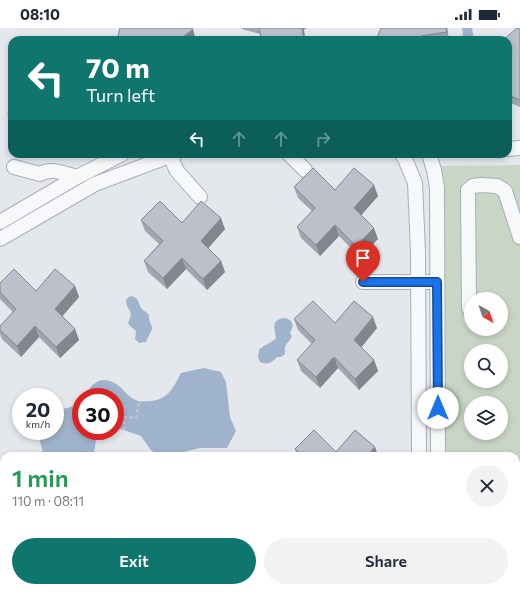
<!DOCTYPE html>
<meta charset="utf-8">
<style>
body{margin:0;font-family:Commissioner,sans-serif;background:#f2f2f3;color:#1f2937;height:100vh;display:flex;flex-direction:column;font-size:15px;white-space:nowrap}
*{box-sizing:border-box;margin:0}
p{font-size:13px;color:#747a83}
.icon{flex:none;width:22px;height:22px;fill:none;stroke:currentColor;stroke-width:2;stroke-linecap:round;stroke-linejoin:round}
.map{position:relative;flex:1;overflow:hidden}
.drawer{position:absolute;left:0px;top:424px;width:520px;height:140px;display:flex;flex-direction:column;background:#fff;border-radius:12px 12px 0 0;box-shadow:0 2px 6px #0003}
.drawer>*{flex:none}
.guide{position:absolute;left:8px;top:8px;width:504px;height:122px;border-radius:12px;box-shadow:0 2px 6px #0003;background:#0f766e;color:#fff;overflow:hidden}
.needle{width:26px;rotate:140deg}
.fabs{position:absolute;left:464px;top:264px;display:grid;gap:8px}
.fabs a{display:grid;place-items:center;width:44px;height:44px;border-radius:50%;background:#fff;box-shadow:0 2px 6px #0003;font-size:20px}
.speed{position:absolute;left:12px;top:360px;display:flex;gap:8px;font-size:20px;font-weight:700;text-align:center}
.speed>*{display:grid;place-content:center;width:52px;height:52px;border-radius:50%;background:#fff;box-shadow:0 2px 6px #0003;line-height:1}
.speed small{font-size:10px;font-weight:400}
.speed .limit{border:6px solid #d22;background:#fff;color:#111}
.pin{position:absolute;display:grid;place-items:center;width:34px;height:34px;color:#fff;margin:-41px -17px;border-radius:50% 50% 50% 0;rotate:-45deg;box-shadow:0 0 4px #0007}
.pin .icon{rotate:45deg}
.me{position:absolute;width:44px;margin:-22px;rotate:0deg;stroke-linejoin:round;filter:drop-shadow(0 0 3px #0008)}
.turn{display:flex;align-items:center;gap:14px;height:84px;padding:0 12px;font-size:18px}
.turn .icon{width:52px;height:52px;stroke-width:2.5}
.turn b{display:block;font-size:28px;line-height:34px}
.lanes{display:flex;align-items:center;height:38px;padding:0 12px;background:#0003;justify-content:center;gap:20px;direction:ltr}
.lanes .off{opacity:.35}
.round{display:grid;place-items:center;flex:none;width:42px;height:42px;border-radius:21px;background:#f2f2f3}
.head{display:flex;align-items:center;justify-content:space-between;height:68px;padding:0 12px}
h1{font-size:24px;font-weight:600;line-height:30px;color:#1e9e55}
.button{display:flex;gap:8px;margin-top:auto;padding:8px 12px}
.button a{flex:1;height:46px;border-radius:24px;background:#0f766e;color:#fff;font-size:16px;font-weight:600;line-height:46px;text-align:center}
.button a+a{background:#f2f2f3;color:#1f2937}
.status{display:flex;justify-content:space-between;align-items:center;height:28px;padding:0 20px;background:#fff;direction:ltr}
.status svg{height:11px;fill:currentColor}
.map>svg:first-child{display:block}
</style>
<div class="status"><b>08:10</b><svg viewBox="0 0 49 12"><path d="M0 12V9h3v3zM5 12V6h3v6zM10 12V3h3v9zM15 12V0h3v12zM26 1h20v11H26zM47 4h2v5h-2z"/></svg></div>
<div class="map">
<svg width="520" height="564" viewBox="0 0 520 564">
<rect width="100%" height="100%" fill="#e4e7ec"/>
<!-- green -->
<path fill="#c9d6c5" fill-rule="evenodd" d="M520,137v427h-80v-4h76v-132h-76v-290zM471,271h30v30h-30zM471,323h30v30h-30zM471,375h30v30h-30z"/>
<!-- water -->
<path fill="#9fb4cc" d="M462,0h10l2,12h-13l2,-6z
M130,268c9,1 8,6 11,12 2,3 6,4 8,7 -1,7 4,10 3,14 0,1 -5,10 -6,13l-7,1 -4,-4 1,-8 -6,-5 -2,-3c7,-14 -2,-12 -2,-23z
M286,290l5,3 2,5 -3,7 2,3c-4,9 -8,6 -7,18l-4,3h-4c-5,6 -10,8 -17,5l-2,-5 1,-7c5,-6 12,-6 17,-12 -2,-11 -5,-19 10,-20z
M204,340l17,4 5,10 4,35 6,14 -9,17h-27l-33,8h-9l-8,-7 -9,-13 -26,-9v-30h-31c7,-13 17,-23 32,-13 8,5 12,14 22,17 3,1 8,0 12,0 4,0 11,-2 15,-5 7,-5 12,-15 16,-23z
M81,373v30h24l-9,9 -2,13 -3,3h-47l-7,-25h18v-22c10,0 18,-1 26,-8z"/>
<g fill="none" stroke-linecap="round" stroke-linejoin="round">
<defs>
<path id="minor" d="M508,121l12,-1
M289,126l16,16
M402,126l3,5 10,24 3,69 1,204
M429,126l5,16 3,18 1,268
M170,128l7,15 23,26
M14,139l26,7c12,-7 25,0 37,3
M0,194l77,-45 45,-23
M0,211l95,-55 80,-30
M363,254h65
M469,280l-1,-118 5,-4 8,-1 16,1 8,5 15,46
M439,560v4
M419,564l1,-4"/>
</defs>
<!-- minor casing -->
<use href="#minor" stroke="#a9aeb7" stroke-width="16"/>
<!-- path -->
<path stroke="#c2c5cb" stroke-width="2.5" stroke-dasharray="3 3" stroke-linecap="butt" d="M124,402l1,-13 11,1 3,-16"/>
<!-- minor -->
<use href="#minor" stroke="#f7f8fa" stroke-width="14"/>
</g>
<!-- wall -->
<path fill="#a1a5ae" d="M242,0h65l-3,2 1,10h-43l-2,-6 -18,-5z
M447,0l2,12h-73z
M520,0v79l-12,-5v-62z
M12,73v23l-1,-1 -3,-8z
M294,159l41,3 43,6 -17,19 17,24 -18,18 -21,-21 -19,20 -19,-18 -4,-11 15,-16 -14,-13z
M141,192l41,3 43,6 -17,19 13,13 4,11 -18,18 -21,-21 -19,20 -19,-17 -4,-11 15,-17 -14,-13z
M0,255l36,8 39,-5 4,11 -17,19 13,13 4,11 -19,18 -21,-21 -18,20 -19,-18 -2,-5v-8l13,-14 -13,-13z
M294,291l41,4 42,5 -16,20 13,12 4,11 -19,19 -21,-22 -18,20 -19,-17 -4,-11 15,-16 -14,-14z
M375,419l3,9h-80l-3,-7 41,3z
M56,560h14l-4,4h-5z
M95,560h16l-4,4h-8z
M297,560h72l-3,4h-65z"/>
<!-- shaded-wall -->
<path fill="#83868d" d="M302,0h1l1,2 1,10h-1z
M446,0h1l2,12z
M193,1l2,8 -3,3h-13z
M374,157l4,11 -20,23 -4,-11z
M221,190l4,11 -20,23 -4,-11z
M335,197l4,11 -19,20 -4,-11z
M374,200l4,11 -18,18 -4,-11z
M182,230l4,11 -19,20 -4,-11z
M221,233l4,11 -18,18 -4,-11z
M75,258l4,11 -20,23 -4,-11z
M373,289l4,11 -19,23 -4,-11z
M35,298l4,11 -18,20 -4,-11z
M75,301l4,11 -19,18 -4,-11z
M334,329l4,11 -18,20 -4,-11z
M374,332l4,11 -19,19 -4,-11z
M375,419l3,9h-11z
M4,462v15l-4,5v-16z
M4,505v15l-4,4v-15z
M61,560h9l-4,4h-3z
M100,560h11l-4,4h-5z
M356,560h13l-3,4h-14z"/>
<!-- building -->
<path fill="#bbc0ca" stroke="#83868d" d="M120,0h71l2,1 -14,11h-62z
M259,0h43l2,12h-42z
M381,0h65l1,4 -26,4 -1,4h-44z
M517,0h3v72l-12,-5v-55h-5z
M11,73h1v15l-4,-1z
M313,140l22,22 19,-22 20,17 -20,23 20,20 -18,18 -21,-21 -19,20 -19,-18 18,-19 -21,-21z
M160,173l22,22 19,-22 20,17 -20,23 20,20 -18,18 -21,-21 -19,20 -19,-17 19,-20 -22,-21z
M14,241l22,22 19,-22 20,17 -20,23 20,20 -19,18 -21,-21 -18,20 -17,-16v-4l16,-17 -16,-17v-9z
M313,273l22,22 19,-22 19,16 -19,23 20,20 -19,19 -21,-22 -18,20 -19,-17 18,-20 -21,-21z
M314,402l22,22 19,-22 20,17 -8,9h-64l-8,-7z
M0,458l4,4 -4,4z
M0,501l4,4 -4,4z
M163,560h55l4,4h-63z
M304,560h52l-4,4h-44z"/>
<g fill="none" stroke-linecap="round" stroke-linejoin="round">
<defs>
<path id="route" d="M363,254h74l1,126"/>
</defs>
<!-- route casing -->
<use href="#route" stroke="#114b97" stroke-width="10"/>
<!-- route -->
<use href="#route" stroke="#1a73e8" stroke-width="7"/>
</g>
</svg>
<div class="fabs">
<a><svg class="needle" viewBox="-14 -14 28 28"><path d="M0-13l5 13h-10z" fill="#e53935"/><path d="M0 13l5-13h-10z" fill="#747a83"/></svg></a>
<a><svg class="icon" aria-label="search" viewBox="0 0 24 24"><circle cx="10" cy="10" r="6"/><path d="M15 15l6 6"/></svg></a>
<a><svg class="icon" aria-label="layers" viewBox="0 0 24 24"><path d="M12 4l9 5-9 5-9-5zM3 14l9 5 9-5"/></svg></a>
</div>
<div class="speed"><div>20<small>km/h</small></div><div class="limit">30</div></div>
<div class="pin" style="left:363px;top:254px;background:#d93025"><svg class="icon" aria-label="arrive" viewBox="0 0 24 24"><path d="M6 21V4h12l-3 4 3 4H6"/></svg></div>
<svg class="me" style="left:438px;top:380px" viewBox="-20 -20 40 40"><circle r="19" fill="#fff"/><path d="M0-13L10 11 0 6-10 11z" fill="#1a73e8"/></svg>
<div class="guide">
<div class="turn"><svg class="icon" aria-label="left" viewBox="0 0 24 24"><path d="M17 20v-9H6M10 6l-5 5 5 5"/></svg><div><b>70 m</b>Turn left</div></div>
<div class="lanes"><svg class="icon" aria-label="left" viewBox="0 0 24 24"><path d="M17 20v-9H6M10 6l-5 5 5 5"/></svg><svg class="icon off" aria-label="ahead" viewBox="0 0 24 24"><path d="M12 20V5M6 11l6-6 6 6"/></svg><svg class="icon off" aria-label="ahead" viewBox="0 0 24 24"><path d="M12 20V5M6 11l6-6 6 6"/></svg><svg class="icon off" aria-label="right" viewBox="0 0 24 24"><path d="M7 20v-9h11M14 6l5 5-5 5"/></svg></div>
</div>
<section class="drawer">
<div class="head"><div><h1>1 min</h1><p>110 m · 08:11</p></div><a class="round"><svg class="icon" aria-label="close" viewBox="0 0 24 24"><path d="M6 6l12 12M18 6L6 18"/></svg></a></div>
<div class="button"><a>Exit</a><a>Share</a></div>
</section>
</div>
